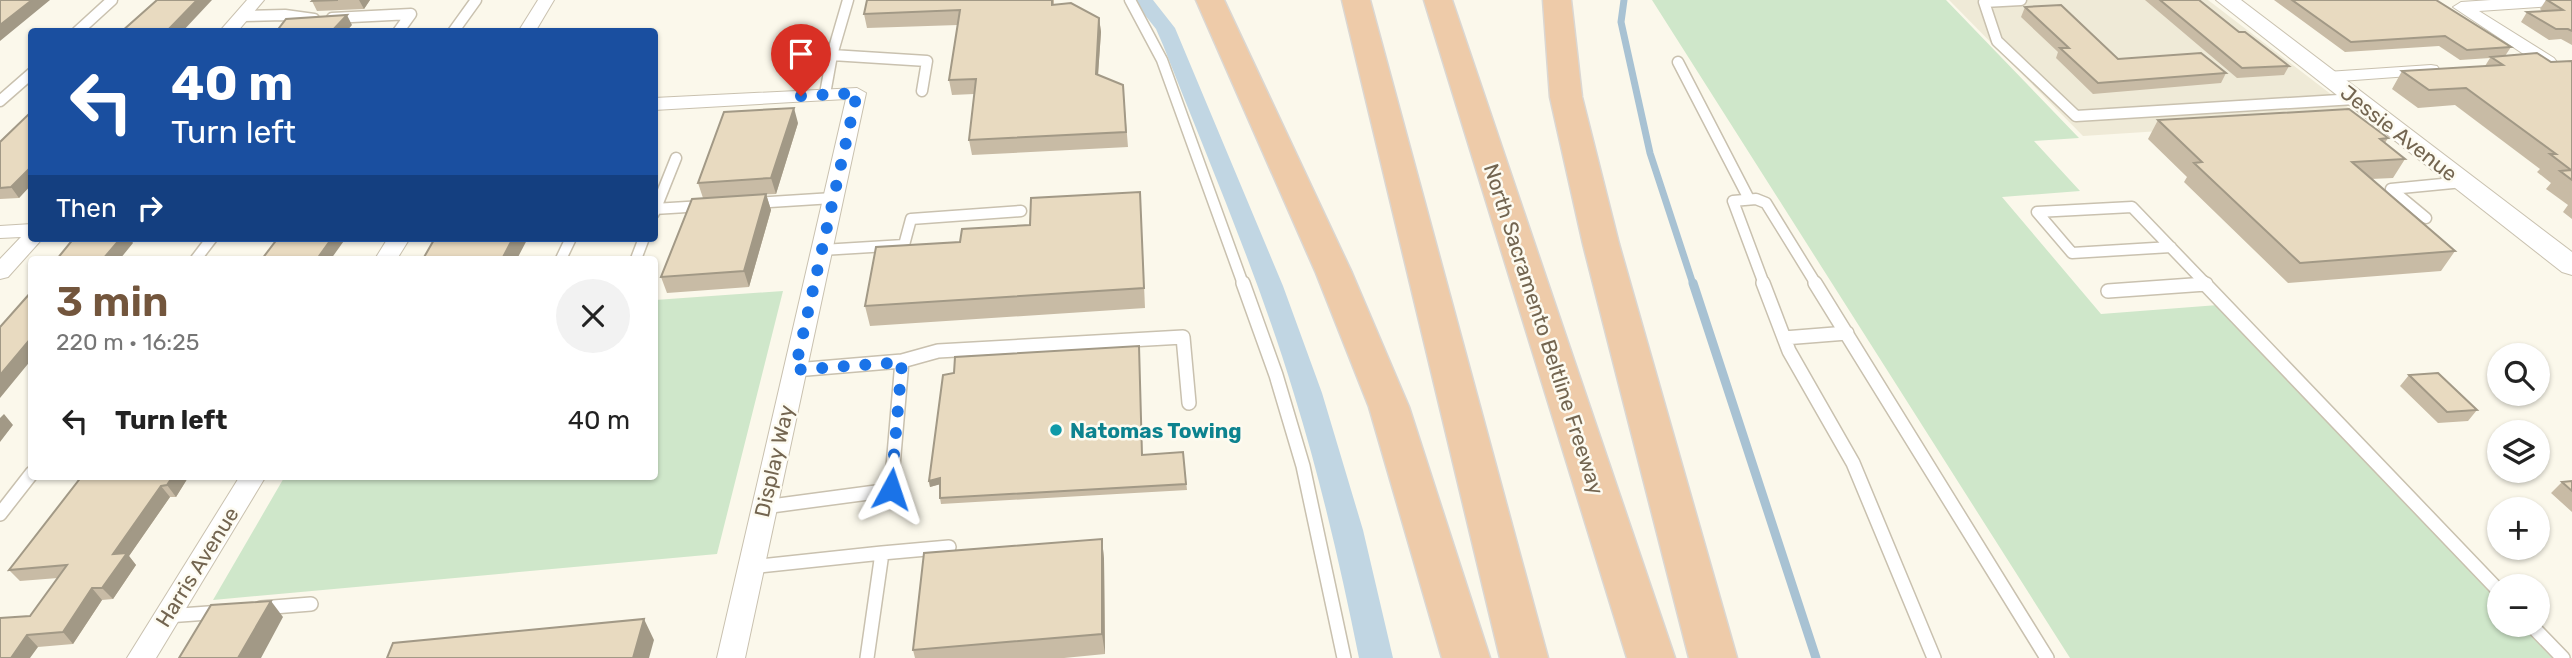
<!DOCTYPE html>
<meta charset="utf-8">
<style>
body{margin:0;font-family:Rubik,sans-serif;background:#f2f2f2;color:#222;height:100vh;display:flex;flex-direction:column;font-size:26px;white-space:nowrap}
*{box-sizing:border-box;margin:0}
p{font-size:23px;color:#767676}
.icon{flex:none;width:38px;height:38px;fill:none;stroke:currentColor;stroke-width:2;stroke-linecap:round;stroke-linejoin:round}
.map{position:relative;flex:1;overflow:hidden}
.details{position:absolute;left:28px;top:256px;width:630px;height:224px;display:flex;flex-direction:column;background:#fff;border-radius:7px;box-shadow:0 2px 5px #0004}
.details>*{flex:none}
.hud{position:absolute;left:28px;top:28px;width:630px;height:214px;border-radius:7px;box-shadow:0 2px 5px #0004;background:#1a4fa0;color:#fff;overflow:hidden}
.tools{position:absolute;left:2487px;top:343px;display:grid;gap:14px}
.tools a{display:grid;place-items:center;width:63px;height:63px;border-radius:50%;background:#fff;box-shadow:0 2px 5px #0004;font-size:35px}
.pin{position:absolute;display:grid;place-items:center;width:60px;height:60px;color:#fff;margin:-72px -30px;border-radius:50% 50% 50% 0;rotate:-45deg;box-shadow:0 0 7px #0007}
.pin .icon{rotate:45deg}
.me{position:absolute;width:77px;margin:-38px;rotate:5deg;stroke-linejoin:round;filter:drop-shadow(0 0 5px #0008)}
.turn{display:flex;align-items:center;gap:24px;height:147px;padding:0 28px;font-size:32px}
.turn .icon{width:91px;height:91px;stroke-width:2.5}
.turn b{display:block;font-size:49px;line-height:60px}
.then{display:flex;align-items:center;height:66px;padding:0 28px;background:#0003;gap:14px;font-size:26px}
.round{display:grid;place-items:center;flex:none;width:74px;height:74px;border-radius:37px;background:#f2f2f2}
.headline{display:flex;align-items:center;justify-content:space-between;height:119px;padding:0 28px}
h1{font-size:42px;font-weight:600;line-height:52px;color:#73563d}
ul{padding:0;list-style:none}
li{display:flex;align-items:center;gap:21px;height:91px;padding:0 28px}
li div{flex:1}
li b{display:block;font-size:26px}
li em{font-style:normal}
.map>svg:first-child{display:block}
</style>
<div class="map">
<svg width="2572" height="658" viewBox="0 0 2572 658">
<rect width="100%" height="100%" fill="#fbf8eb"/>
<!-- residential -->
<path fill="#efead7" d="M1949,0h259l154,118 -279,18z"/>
<!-- green -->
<path fill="#cfe7ca" d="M1652,0h294l133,138 -45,3 46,50 -78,6 99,117 117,-9 281,297v23h22l31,33h-482z
M783,291l-66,263 -504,46 72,-124h369l1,-176z"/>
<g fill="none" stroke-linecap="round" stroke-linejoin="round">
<!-- stream-far1 -->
<path stroke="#a8c2d3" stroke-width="7" d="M1624,0l-3,22 29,131 43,131"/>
<!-- stream -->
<path stroke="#a8c2d3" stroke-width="9" d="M1693,283l123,375"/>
<!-- canal -->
<path fill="#c1d6e3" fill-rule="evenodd" d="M1133,0h20l22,28 108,258 39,107 41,137 30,128h-34c-18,-89 -38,-177 -65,-264 -36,-119 -86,-234 -131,-349l-7,-16z"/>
<defs>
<path id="service-far1" d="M848,0l-16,55 95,6 -5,30
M1130,0l32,60 81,224
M2021,0l-37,2 13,39 79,75 279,-17
M241,16l44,-1 29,4
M332,18l79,-4 -13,18
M77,32l35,-32
M453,32l23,-32
M1678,62l71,137
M825,94l7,-39
M0,101l32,-28
M753,203l80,-5
M654,209l49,-3
M2037,212l95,-5 74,77
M2037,212l35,41 99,-6
M654,213l22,-55
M2426,218l-35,-29 72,-7
M822,250l82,-5 7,-26 110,-8
M196,259l16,-21
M561,259l10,-21
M636,259l8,-21
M1764,284l-31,-83 23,-2 10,4 50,81
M2202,284h4"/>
<path id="service" d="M1243,283l33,92 27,91 41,192
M1763,283l26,68 64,112 81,195
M1815,283l232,375
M2204,283l295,308
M2108,291l98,-7
M1784,338l63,-5
M795,370l107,-9 36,-10 245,-14 6,66
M764,507l127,-17 11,-129
M0,514l32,-41
M882,553l67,-6
M750,567l132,-14 -15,105
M261,608l50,-4
M167,616l55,-4
M2531,625l32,33"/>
<path id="minor" d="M247,0h17l-27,32h-18z
M538,0h16l-19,32h-17z
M2491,0h81v4l-5,1 -88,6 75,47 3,4 -3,4 -25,1 -3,-4 5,-4 -78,-52 8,-5z
M2431,65l6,1 3,4 -3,4 -110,8 -9,-5 9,-5z
M857,88l9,5 -121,565h-28l129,-559 -192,11v-12z
M32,224v14h11l-35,39 -8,2v-20l21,-22 -21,1v-12z
M388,238h22l-13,21h-22z
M240,476h26l-110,182h-29z"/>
<path id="tertiary" d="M2216,0h25l331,252v23l-10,-3z"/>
<path id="motorway" d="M1196,0h28l128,273 57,134 81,251h-48l-73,-251 -53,-134z
M1342,0h28l178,658h-48z
M1424,0h28l223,658h-48z
M1543,0h28l11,97 37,147 118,414h-48l-106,-414 -33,-147z"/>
</defs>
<!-- service-far1 casing -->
<use href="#service-far1" stroke="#c9c1af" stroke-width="13"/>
<!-- service casing -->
<use href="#service" stroke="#c9c1af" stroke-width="16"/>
<!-- minor casing -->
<use href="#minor" stroke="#c9c1af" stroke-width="2"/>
<!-- tertiary casing -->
<use href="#tertiary" stroke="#c9c1af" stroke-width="2"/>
<!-- motorway casing -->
<use href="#motorway" stroke="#dbd7d2" stroke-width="3"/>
<!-- service-far1 -->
<use href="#service-far1" stroke="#fff" stroke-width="10"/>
<!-- service -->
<use href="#service" stroke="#fff" stroke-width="13"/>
<!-- minor -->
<use href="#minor" fill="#fff" fill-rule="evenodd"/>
<!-- tertiary -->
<use href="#tertiary" fill="#fff" fill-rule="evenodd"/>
<!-- motorway -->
<use href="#motorway" fill="#eecba9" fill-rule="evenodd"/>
</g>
<!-- wall -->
<path fill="#c8bba5" d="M313,0h57l-6,9 -47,2 -5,-10z
M867,0h187v5l45,13 2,14 -3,43 25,10 5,62 -156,8 -3,-15 5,-46 -22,1 -3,-15 9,-55 -91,3 -3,-14z
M2145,0h54l40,32 50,34 -5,9 -47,3z
M2274,0h162l75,47 -6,9 46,6 21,-1v158l-9,-7 5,-7 -22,-16 5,-6 -14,-11 3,-3 -85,-64 -37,3 -26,-19 10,-18 83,-5 5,-8 -30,2 -21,-14 -94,6z
M2546,0h26v45l-11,-6 -12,1 -28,-18 6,-10 15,-1 -2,-2z
M2025,7l93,52 108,14 -5,10 -128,11 -37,-36 2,-6 -37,-35z
M32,111v73l-13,14 -19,1v-57z
M2158,120l230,18 -3,5 20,16 -12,19 -22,1 84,72 -14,20 -153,12 -104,-101 3,-5 -39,-38z
M798,123l-22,71 -25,1 15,-1 5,16 -22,77 -82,6 -6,-16 42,-79 -5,-15z
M1140,192l5,116 -275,18 -5,-20 95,-64 70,-17z
M2409,375l68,35 -9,11 -30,2 -38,-37z
M1183,452l4,38 -246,14 -1,-6v-14l-10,3 -1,-6 213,-26z
M82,476h107l-13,21h-6l-41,59 7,9 -23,34 -11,1 -29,44 -35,3 -38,11 58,-80 -38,3 -11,-11z
M2572,481v31l-21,-19 11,-11z
M1102,539l2,20 1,95 -41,4h-149l-2,-8z"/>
<!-- shaded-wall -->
<path fill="#a29986" d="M32,0h18l-50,41v-16z
M197,0h15l-30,32h-16z
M359,0h11l-6,9z
M347,15l5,10 -6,7h-15z
M1099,18l2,14 -4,57 -1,-15z
M794,108l4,15 -22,71 -5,-16z
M32,166v18l-13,14 -8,-11z
M766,194l5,16 -22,77 -5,-16z
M121,238h9l3,5 -13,16h-17z
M332,238h14l-15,21h-14z
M513,238h15l-11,21h-15z
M32,337v22l-32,39v-23z
M4,414l9,11 -13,17v-24z
M173,476h16l-13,21 -9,-12z
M940,478l1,6 -11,3 -1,-6z
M161,486l9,11 -41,59 7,9 -23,34 -11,-11 11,-34z
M1102,539l2,20 1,95 -3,-20z
M92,588l10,12 -29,44 -10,-12z
M271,601l12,16 -22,41h-23z
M644,619l10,21 -5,18h-16z
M27,635l11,12 -8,11h-19z"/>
<!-- building -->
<path fill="#e8dac0" stroke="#a29986" stroke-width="2" d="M0,0h32l-32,25z
M157,0h40l-31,32h-45z
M313,0h25l-26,1z
M867,0h185v5l19,-2 28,15 -3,56 27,11 3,47 -157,8 7,-61 -27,1 11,-70 -96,4z
M2160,0h39l40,32h6l44,34 -47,2z
M2292,0h144l75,47 -44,3 -22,-14 -94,6z
M2547,0h25v31l-4,-2h-12l-29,-17 36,-2z
M2061,5l57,54 83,-6 25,20 -128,10 -38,-35h9l-44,-41z
M347,15l-16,17h-55l10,-13z
M2537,53l14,9 21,-1v119l-12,-9 11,-1 -21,-16h6l-90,-66 -37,2 -27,-19 101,-6 -12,-8z
M794,108l-23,70 -73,5 26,-71z
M2349,109l39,29 -8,1 25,20 -53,3 103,89 -155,12 -106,-100 8,-1 -44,-42z
M32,111v55l-21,21 -11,1v-46z
M1140,192l4,96 -279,18 11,-59 84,-5 2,-13 68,-4 1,-27z
M766,194l-22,77 -83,6 31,-78z
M74,238h47l-18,21h-46z
M278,238h54l-15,21h-55z
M435,238h78l-11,21h-79z
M32,291v46l-32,38v-48z
M1139,346l3,109 41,-3 3,32 -246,14v-20l-11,3 14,-106 11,-2 1,-16z
M2438,373l39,37 -30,2 -38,-37z
M82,476h91l-6,9 -6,1 -48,68 14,-1 -25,35h-10l-29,44 -36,3 -16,23h-11v-40l30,-2 37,-51 -58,5z
M2572,481v10l-10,-9z
M1102,539v95l-189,16 11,-97z
M271,601l-33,57h-59l32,-53z
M644,619l-11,39h-246l6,-15z"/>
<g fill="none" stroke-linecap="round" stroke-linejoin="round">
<!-- route -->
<path stroke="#1a73e8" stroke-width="12" stroke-dasharray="0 21.6" d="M801,96l56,-3 -62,277 107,-8 -11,127"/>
</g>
<!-- markers -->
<circle fill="#0f9aa8" stroke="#fdfbf1" stroke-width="2.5" cx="1056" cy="430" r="7"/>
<g text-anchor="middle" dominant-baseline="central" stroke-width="5" stroke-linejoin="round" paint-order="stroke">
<!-- street labels -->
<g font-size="21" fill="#736550" stroke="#fdfbf1">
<text transform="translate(2399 133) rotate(38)">Jessie Avenue</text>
<text transform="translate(1544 329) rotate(72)">North Sacramento Beltline Freeway</text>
<text transform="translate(774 461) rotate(-77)">Display Way</text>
<text transform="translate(197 567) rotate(-58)">Harris Avenue</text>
</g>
<!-- culture labels -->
<g font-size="21" font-weight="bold" fill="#0d838f" stroke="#fdfbf1" text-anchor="start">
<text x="1070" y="430">Natomas Towing</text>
</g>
</g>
</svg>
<div class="tools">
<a><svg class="icon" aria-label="search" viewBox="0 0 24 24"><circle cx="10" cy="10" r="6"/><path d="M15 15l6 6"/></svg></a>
<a><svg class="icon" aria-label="layers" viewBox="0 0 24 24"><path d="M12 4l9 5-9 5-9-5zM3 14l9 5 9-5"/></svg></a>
<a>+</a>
<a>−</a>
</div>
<div class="pin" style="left:801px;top:96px;background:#d93025"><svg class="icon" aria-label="arrive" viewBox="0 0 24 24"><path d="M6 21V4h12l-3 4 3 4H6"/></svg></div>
<svg class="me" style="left:891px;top:489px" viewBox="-20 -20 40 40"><path d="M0-17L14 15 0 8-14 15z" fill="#1a73e8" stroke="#fff" stroke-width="4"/></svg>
<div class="hud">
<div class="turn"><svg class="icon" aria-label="left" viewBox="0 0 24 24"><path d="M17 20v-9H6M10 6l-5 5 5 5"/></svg><div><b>40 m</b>Turn left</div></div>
<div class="then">Then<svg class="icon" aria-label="right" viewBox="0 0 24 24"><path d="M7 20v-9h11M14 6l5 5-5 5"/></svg></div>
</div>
<section class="details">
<div class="headline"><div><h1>3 min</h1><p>220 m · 16:25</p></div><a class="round"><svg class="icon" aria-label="close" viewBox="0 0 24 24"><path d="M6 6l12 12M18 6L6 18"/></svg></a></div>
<ul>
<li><svg class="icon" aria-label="left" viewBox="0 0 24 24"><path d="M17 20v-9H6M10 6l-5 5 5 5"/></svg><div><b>Turn left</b></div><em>40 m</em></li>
</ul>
</section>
</div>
